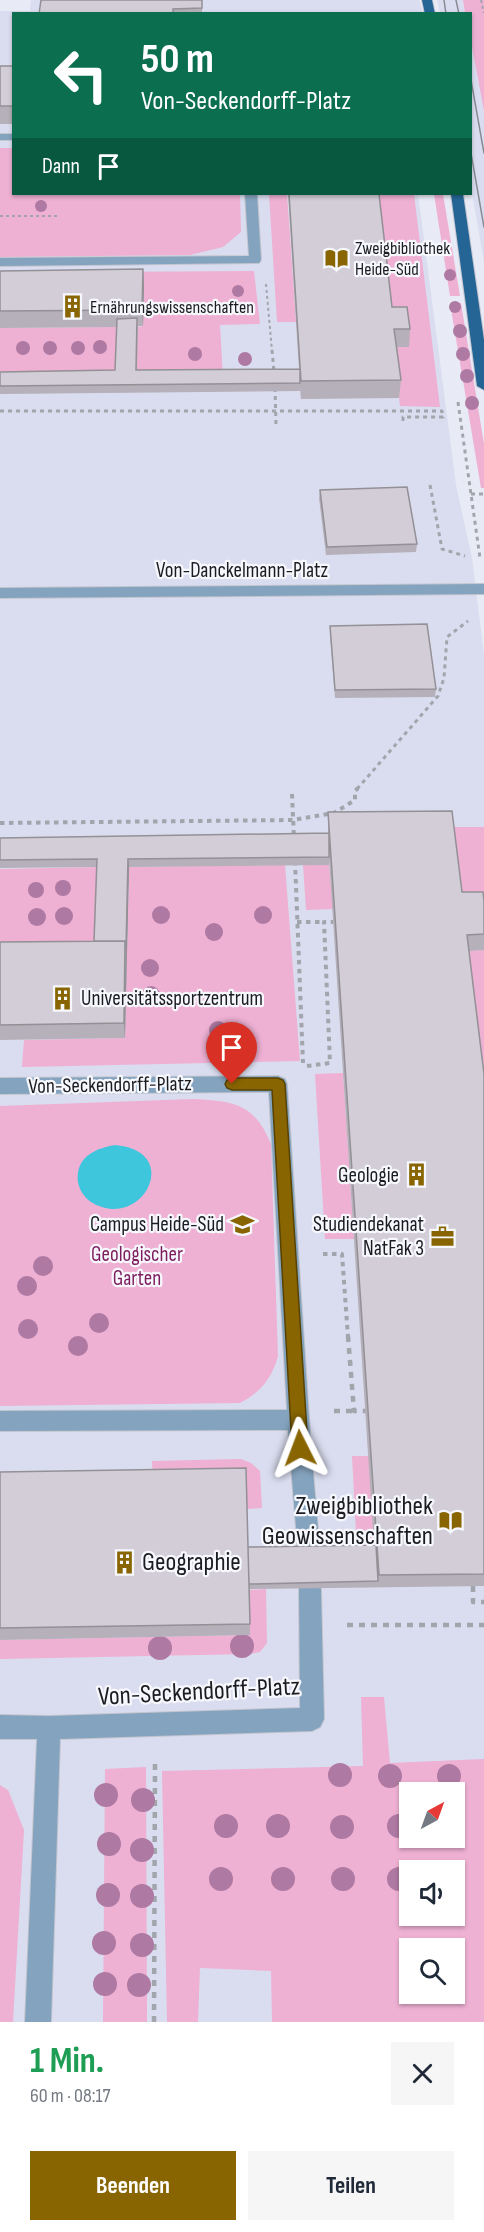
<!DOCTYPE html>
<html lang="de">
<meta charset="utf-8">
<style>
body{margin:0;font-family:"Sofia Sans Condensed",sans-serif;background:#f6f6f7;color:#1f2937;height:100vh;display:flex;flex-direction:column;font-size:22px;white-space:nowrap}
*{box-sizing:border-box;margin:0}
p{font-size:20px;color:#747a83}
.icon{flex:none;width:33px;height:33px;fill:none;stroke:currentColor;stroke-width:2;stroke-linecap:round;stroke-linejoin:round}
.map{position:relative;height:2022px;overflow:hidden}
.drawer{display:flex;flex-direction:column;background:#fff;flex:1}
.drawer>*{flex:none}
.hud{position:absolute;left:12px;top:12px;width:460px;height:183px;border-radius:0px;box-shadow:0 2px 4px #0004;background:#0b6e4f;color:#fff;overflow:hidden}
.needle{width:39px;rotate:41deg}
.controls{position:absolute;left:399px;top:1782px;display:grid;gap:12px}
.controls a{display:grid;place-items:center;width:66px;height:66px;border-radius:0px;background:#fff;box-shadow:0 2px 4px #0004;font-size:30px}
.pin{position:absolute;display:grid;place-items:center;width:51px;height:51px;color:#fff;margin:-62px -26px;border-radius:50% 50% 50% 0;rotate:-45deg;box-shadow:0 0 6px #0007}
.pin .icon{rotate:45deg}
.me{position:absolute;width:66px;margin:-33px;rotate:357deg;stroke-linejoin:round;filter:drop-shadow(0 0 4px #0008)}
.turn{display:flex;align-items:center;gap:21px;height:126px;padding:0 30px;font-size:27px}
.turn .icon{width:78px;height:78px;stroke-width:2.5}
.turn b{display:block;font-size:42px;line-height:51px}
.then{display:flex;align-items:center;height:57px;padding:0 30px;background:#0003;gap:12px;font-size:22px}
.round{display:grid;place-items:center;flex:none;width:63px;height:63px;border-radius:0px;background:#f6f6f7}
.overview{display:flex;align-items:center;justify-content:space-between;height:102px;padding:0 30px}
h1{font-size:36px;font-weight:700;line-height:45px;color:#1e9e55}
.primary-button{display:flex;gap:12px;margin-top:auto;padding:12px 30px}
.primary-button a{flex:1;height:69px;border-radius:0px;background:#886500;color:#fff;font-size:24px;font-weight:700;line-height:69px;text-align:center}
.primary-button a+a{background:#f6f6f7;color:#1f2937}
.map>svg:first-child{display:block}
</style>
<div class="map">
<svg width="484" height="2022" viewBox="0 0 484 2022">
<rect width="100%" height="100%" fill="#e8eaf5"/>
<!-- built -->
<path fill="#daddef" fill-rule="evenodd" d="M31,0h388l4,13 -409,1v180h404l30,229 8,62 16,73 12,97v1367h-484v-2011h30zM410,1792h44v46h-44zM410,1870h44v46h-44zM410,1948h44v46h-44z
M437,0h26l2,13h-25z
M471,42l13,69v151l-13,-75z"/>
<!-- green -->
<path fill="#eeb0d3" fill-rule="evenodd" d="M463,0h21v111l-13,-69v-28l-6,-1z
M0,148h13l1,46h226l1,38 -18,15 -33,8 -190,2z
M269,194h18l9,128h-19z
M375,194h39l26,213 -40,-1 -7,-59 16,-1 -18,-21z
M434,194h9l17,102h-10z
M254,271l6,53 -40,1 3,53h-87l2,-51 5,-1 -48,-54z
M450,303h11l23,141v44h-3z
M118,327l-2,51 -116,2v-52z
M450,827h34v110l-24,-29z
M285,865l15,196 -278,6 2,-27 101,-2 4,-171z
M303,865h26l4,44 -27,1z
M98,867l-3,90 -95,1v-89z
M484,950v161l-20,-160z
M343,1073l11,166h-29l-10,-165z
M193,1099c41,2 62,5 78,45l7,212c-6,22 -17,36 -38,47l-240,3v-300z
M352,1456h17l6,95h-18z
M241,1459l10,4 9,8 2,37 -15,1 -94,-27 -1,-21z
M266,1589l1,54 -7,9 -10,2 -250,5v-19l249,-5 -1,-45z
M361,1697h23l6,66 94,-4v263h-212l-1,-51 -71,-3 -2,54h-31l-5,-251 201,-5zM410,1792h44v46h-44zM454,1870v46h-44v-46zM410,1948h44v46h-44z
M146,1767l1,255h-44l2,-253z
M0,1785l8,5 16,40 -11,192h-13z"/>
<!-- water -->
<path fill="#3ec6dd" d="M115,1145c70,6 26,88 -24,57 -15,-10 -18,-31 -6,-44 8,-8 19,-11 30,-13z"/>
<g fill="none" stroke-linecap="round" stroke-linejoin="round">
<defs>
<path id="minor" d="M0,134h14v6h-14z
M245,194h12l4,66 -2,3 -259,3v-8l249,-2z
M484,584v10l-484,4v-10z
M278,1076l7,3 2,5 24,364 9,104 -3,8 -8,3 -8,-3 -3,-8 -10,-122 -288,1v-20l287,-1 -18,-318 -269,2v-16z
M310,1578l8,3 3,8 3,130 -4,8 -8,4 -252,8 -9,283h-26l12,-283h-37v-24l49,1 251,-8 -1,-119 3,-8z"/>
<path id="major" d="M422,0h10l3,14h-10z
M451,194h12l21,146v50l-7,-4z"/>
</defs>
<!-- minor casing -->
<use href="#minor" stroke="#c3c5cf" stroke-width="2"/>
<!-- major casing -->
<use href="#major" stroke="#c3c5cf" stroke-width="2"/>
<!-- path-far3 -->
<path stroke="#a3a5ad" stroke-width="2" stroke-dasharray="3 3" stroke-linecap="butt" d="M481,0l3,13
M0,216h58
M266,284l6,67"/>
<!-- path-far2 -->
<path stroke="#a3a5ad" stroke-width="3" stroke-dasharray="4 4" stroke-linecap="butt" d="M272,350l2,22
M275,388l1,37
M458,402l22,156
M0,411h442l1,6h-40v7
M430,485l12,64 23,7
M471,494h13
M357,789l81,-93 6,-18 3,-41 21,-16"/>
<!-- path-far1 -->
<path stroke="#a3a5ad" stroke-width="4" stroke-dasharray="4.5 4.5" stroke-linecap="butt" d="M292,794l2,45
M0,823l293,-3 41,-7 21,-13v-9l3,-3
M295,861l8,202
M297,922h27
M307,1066l23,-3 -6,-141h9
M323,1254h19l6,83"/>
<!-- path -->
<path stroke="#a3a5ad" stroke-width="4.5" stroke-dasharray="6 6" stroke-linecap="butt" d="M348,1336l6,75h12
M334,1411h20
M473,1586v16h11
M347,1625h137
M154,2022l1,-260"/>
<!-- minor -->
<use href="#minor" fill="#84a3be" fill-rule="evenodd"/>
<!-- major -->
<use href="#major" fill="#256595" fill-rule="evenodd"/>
<!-- tram -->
<path stroke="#898b93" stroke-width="1.5" d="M444,0l2,14
M456,0l3,14
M471,80l13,73
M471,153l13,74"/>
</g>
<!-- trees -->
<g fill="#ae79a2">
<circle cx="41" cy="206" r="6"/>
<circle cx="450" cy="275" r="6"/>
<circle cx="238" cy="291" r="6"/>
<circle cx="455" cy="307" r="6"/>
<circle cx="460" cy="331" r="7"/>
<circle cx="100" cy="347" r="7"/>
<circle cx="23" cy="348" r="7"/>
<circle cx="50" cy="348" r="7"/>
<circle cx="78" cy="348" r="7"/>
<circle cx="195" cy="354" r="7"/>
<circle cx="463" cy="354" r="7"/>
<circle cx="245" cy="359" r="7"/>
<circle cx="467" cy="376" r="7"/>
<circle cx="472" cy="403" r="7"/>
<circle cx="63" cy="888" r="8"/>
<circle cx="36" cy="890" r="8"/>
<circle cx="161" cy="915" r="9"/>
<circle cx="263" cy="915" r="9"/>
<circle cx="64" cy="916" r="9"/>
<circle cx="37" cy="917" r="9"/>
<circle cx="214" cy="932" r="9"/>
<circle cx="150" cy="968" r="9"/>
<circle cx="151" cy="995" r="9"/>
<circle cx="218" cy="1030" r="9"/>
<circle cx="43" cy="1266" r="10"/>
<circle cx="27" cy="1286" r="10"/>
<circle cx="99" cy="1323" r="10"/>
<circle cx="28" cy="1329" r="10"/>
<circle cx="78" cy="1346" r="10"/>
<circle cx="242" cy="1646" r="12"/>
<circle cx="160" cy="1648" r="12"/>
<circle cx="340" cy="1775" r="12"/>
<circle cx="390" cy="1776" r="12"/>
<circle cx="449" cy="1776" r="12"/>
<circle cx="106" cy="1795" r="12"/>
<circle cx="143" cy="1800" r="12"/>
<circle cx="226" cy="1826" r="12"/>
<circle cx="278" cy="1826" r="12"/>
<circle cx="399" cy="1826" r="12"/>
<circle cx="342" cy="1827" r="12"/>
<circle cx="109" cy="1844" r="12"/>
<circle cx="142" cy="1850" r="12"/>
<circle cx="221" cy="1879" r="12"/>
<circle cx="283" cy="1879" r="12"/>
<circle cx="343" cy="1879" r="12"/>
<circle cx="399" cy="1879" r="12"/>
<circle cx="108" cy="1895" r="12"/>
<circle cx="142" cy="1896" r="12"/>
<circle cx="104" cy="1943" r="12"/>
<circle cx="142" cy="1945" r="12"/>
<circle cx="105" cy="1984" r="12"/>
<circle cx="139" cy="1985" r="12"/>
</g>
<!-- wall -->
<path fill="#b5b0b9" d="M202,0v14h-163z
M0,66h14v58h-14z
M288,194h91l13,113 18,22 -1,18h-12l4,33 -2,18 -98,1 -1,-10v2l-300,3v-22l115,-2 2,-43 -117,1v-57l143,-2 1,17 -1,40h-5l-1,44 162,-1z
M320,490l97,54 -1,8 -90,3 -7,-57z
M330,626l106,63 -1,8 -100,1 -5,-64z
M328,812l134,80 22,9v49l-15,1 15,123v512l-235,3 1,46 -250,5v-168l248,75 126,-2 -45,-686v6l-200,2 -4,171 -125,2v-98l94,-1 3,-74 -97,1v-30l328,-5z"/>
<!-- shaded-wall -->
<path fill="#939096" d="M143,269l1,17 -1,40 -1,-16z
M128,859l1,8 -4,171 -1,-15z"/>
<!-- building -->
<path fill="#d2cdd7" stroke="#939096" stroke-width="1.5" d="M41,0h161v8l-29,1v5h-134z
M0,66h14v40h-14z
M289,194h90l13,113h15l3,22h-16l7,51 -100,1z
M143,269l-1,41 -142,1v-40z
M137,318l-1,52 164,-1v14l-300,3v-14l115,-2 2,-51z
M407,487l10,57 -90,3 -7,-57z
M427,624l9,65 -101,1 -5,-64z
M452,811l10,81h21l1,9v33l-17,1 17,139v500l-105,1 -51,-763z
M329,833v24l-201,2 -2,90 -1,-8h-31l3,-82 -97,1v-22z
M125,941l-1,82 -124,2v-83z
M246,1468l4,156 -250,4v-156z
M376,1545l2,36 -129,3 -1,-37z"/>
<!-- route -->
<path fill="#886500" stroke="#584200" stroke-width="1.5" d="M232,1078h46l5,2 2,4 23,364 -2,6 -6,2 -5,-2 -3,-6 -20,-358h-40l-5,-2 -2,-4 2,-4z"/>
<!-- icons -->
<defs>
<symbol id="library-bare" viewBox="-9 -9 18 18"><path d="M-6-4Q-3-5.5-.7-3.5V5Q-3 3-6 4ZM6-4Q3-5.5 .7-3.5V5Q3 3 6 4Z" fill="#886500" stroke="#f7f8fe" stroke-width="2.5" paint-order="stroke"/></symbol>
<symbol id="building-bare" viewBox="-9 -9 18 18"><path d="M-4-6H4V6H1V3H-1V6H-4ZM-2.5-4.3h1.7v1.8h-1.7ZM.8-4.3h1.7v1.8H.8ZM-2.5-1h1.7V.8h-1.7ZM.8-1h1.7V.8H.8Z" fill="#886500" stroke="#f7f8fe" stroke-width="2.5" paint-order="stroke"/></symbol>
<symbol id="university-bare" viewBox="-9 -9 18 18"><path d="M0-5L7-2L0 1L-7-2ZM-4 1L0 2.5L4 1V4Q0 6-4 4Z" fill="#886500" stroke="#f7f8fe" stroke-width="2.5" paint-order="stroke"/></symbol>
<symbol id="office-bare" viewBox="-9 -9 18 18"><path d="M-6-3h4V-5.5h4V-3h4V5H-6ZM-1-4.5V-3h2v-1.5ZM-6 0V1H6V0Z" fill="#886500" stroke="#f7f8fe" stroke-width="2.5" paint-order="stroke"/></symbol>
</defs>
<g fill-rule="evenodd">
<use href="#library-bare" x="320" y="242" width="33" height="33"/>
<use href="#building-bare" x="56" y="290" width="33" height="33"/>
<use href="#building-bare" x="46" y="982" width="33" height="33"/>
<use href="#building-bare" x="400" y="1158" width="33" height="33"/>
<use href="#university-bare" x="226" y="1208" width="33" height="33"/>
<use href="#office-bare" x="426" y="1220" width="33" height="33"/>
<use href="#library-bare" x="434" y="1504" width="33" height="33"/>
<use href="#building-bare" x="108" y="1546" width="33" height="33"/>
</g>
<g text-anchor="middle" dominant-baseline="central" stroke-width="4.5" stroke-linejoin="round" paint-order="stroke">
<!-- far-poi labels -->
<g font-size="18" fill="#1b1c20" stroke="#f7f8fe" text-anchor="start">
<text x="355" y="248">Zweigbibliothek<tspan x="355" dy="21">Heide-Süd</tspan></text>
<text x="90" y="307">Ernährungswissenschaften</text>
</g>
<!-- street labels -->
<g font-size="21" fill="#1b1c20" stroke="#f7f8fe">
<text x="242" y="570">Von-Danckelmann-Platz</text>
<text transform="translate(110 1085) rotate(-1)">Von-Seckendorff-Platz</text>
</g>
<!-- poi labels -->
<g font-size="21" fill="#1b1c20" stroke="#f7f8fe" text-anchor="end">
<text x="81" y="998" text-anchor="start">Universitätssportzentrum</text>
<text x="399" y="1175">Geologie</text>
<text x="224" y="1224">Campus Heide-Süd</text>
<text x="424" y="1224">Studiendekanat<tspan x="424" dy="24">NatFak 3</tspan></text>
</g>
<!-- park labels -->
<g font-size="21" fill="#7e1d5e" stroke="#f7f8fe">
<text x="137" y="1254">Geologischer<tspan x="137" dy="24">Garten</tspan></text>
</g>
<!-- near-poi labels -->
<g font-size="26" fill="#1b1c20" stroke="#f7f8fe" text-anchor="end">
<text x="433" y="1506">Zweigbibliothek<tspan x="433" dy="30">Geowissenschaften</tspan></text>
<text x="142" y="1562" text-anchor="start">Geographie</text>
</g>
<!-- near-street labels -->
<g font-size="26" fill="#1b1c20" stroke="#f7f8fe">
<text transform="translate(199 1692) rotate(-3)">Von-Seckendorff-Platz</text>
</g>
</g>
</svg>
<div class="controls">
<a><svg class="needle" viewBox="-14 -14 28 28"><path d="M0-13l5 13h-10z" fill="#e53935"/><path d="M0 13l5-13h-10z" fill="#747a83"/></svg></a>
<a><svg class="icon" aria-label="sound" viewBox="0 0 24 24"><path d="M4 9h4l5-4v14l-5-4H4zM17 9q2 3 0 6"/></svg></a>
<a><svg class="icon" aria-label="search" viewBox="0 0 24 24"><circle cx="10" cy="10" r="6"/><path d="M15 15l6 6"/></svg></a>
</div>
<div class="pin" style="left:232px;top:1084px;background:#d93025"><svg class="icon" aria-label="arrive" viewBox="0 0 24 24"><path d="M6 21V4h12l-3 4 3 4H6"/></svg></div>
<svg class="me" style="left:300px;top:1448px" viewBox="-20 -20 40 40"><path d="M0-17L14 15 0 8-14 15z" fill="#886500" stroke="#fff" stroke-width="4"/></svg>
<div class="hud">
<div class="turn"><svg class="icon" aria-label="left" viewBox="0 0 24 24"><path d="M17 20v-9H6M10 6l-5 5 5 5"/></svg><div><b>50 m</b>Von-Seckendorff-Platz</div></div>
<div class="then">Dann<svg class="icon" aria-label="arrive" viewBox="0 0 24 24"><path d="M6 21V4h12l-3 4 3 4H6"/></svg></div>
</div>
</div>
<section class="drawer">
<div class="overview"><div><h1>1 Min.</h1><p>60 m · 08:17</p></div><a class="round"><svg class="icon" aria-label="close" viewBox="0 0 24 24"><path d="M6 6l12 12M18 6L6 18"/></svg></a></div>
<div class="primary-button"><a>Beenden</a><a>Teilen</a></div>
</section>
